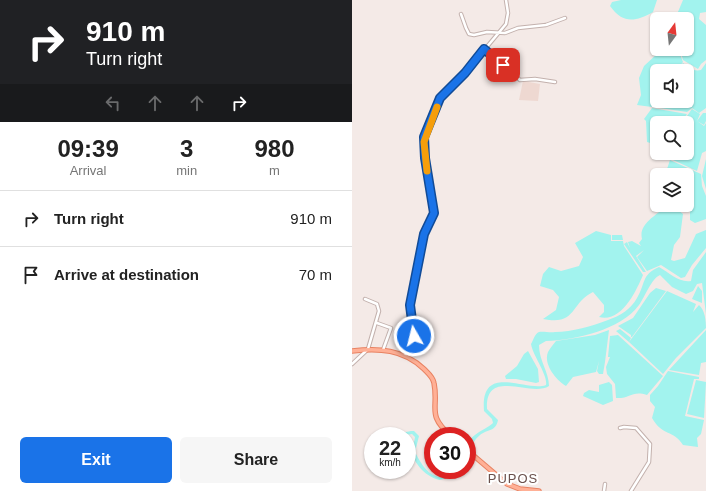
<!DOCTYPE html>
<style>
body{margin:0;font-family:Arial,sans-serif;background:#f6f6f6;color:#222;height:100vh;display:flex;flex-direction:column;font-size:15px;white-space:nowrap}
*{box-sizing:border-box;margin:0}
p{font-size:13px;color:#767676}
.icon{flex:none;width:22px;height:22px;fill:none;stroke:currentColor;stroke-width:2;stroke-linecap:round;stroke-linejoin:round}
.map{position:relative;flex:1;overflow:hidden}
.side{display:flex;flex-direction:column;background:#fff;width:352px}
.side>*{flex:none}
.guide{background:#202124;color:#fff;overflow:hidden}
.needle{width:26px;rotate:15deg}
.buttons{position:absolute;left:298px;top:12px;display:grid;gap:8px}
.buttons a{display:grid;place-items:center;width:44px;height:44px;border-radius:6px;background:#fff;box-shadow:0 1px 3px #0004;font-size:20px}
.speed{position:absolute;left:12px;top:427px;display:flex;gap:8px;font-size:20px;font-weight:700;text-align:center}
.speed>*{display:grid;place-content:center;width:52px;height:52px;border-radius:50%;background:#fff;box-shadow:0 1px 3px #0004;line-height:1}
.speed small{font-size:10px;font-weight:400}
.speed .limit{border:6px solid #d22;background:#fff;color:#111}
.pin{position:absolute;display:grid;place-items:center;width:34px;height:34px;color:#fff;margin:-17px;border-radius:8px;box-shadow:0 2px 6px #0006}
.me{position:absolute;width:44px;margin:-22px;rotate:352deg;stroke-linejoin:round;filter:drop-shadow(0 0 3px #0008)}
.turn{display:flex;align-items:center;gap:14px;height:84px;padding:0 20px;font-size:18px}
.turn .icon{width:52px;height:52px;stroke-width:2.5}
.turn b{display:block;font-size:28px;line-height:34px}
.lanes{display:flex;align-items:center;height:38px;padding:0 20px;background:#0003;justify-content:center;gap:20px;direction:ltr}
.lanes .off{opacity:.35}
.eta{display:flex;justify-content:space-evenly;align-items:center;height:68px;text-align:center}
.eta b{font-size:24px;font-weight:700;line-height:28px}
.primary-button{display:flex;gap:8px;margin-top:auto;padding:8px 20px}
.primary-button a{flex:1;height:46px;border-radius:6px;background:#1a73e8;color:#fff;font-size:16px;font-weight:700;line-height:46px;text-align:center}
.primary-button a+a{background:#f6f6f6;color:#222}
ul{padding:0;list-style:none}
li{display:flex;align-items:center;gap:12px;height:56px;padding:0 20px;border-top:1px solid #e0e0e0}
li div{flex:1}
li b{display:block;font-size:15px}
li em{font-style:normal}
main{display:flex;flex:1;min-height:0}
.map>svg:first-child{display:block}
</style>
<main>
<section class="side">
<div class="guide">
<div class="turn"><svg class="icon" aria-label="right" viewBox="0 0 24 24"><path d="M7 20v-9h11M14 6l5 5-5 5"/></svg><div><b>910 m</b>Turn right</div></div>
<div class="lanes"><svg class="icon off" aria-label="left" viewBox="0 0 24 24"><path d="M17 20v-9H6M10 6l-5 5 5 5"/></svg><svg class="icon off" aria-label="ahead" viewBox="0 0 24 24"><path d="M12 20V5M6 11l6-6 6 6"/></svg><svg class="icon off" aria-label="ahead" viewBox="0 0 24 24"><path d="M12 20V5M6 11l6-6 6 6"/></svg><svg class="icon" aria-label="right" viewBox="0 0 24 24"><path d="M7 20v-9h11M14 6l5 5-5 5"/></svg></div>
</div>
<div class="eta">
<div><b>09:39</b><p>Arrival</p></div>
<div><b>3</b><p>min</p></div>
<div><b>980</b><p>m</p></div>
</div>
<ul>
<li><svg class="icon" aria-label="right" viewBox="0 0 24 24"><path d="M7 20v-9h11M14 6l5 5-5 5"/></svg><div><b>Turn right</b></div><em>910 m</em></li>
<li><svg class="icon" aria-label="arrive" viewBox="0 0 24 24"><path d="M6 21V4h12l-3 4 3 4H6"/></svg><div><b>Arrive at destination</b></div><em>70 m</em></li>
</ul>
<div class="primary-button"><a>Exit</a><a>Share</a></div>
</section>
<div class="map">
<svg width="354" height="491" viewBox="0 0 354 491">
<rect width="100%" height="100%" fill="#f4eae7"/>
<!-- education -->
<path fill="#eed8d1" d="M171,81l17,3 -2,17 -19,-1z"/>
<!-- water -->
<path fill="#a2f3ee" d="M269,0h36l-4,12c-18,10 -30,12 -43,-6l2,-4z
M331,0h23v12l-6,1 -1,6 7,6v35l-5,4 -3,5 -15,-9 -3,-11h7v-30h-12z
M318,49h8l5,13 -7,9h-19v29l-5,7 -15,-2 4,-10 -2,-17 5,-12 14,-13z
M331,63c6,4 10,9 18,7l5,-7v45l-7,5 -7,-5 -5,4 -34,-5 4,-6h30v-30h-10z
M300,108l35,6 -7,9h-23v22l-10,-3 -1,-21 -2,-2z
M340,109l8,5 -3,7 7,5 2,-3v28l-4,2 -5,18 -26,-12 3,-6h13v-30h-5z
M351,113h3v8l-2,4 -7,-4z
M354,159v30l-4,-13z
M318,160l31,14 1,12 4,10v23l-11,4 -5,-3v-22l-3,-2v-21h-22z
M315,205h8l-1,2 9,7 -3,23 -6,8 -3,15 3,1 11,-3 11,-24 10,-4v18l-14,17 -7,12 -4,1 -20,-13 -14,6 -10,-14 7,-7 -8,6 -5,-8 15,24h-3l-19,-28 3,-2 3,6 -2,-6 4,-1 9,5 -2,-3 3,-4c-4,-16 16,-24 25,-34z
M244,231l15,4v6h12l1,5 19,29c-7,16 -21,48 -44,42l5,-5v-7l-11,-13c-23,11 -16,34 -50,27l13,-9 3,-13 -6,-7 -13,-4 3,-12 6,-7 12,4 18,-5 4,-9 -8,-14z
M260,235h10l1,5h-11z
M354,252v62l-4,-31 -5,1 -4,7 -7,3 -14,-7 -12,-12c-9,4 -15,22 -21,30 -18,25 -64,35 -93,36l-7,4c0,16 10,27 10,41 -18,12 -64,-19 -62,23l11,11c-2,12 -11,9 -18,15 -5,4 -8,10 -13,15 0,-16 19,-20 26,-27l-1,-4 -8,-8c-4,-50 43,-18 62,-26 2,-10 -13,-29 -15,-41 2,-3 4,-11 8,-12 4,-1 11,1 16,0 17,0 37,-6 53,-12 12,-4 23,-11 29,-22 9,-15 4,-23 22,-31 11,6 20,16 32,14l2,-11z
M346,286l4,5v12l-10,-4z
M304,288l10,3 -34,46h-1v-2l-13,-9 15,-8 17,-25z
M315,291l29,13 -3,8 6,-7c6,5 7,16 7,23l-30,30 -13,16 -34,-32z
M268,329l11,9 -2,4 -13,-11z
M257,330l-4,32 -2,-1 2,1 -2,12h-4l-2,-3 2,-10 -3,11 -23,5 -7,9c-10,-6 -23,-22 -18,-34 2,-4 5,-7 8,-11l39,-6z
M354,330v32l-5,1 -2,12 -30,-5z
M266,335l45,41 -16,19c-15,-5 -17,4 -31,3l-1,-14 -8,-10 -1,-7 4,-10h-2l2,-21z
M176,351l10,18 1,13 -3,1 -20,-4h-10l-1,-3 12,-10 7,-12z
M316,371l31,6v2h-5l-9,37 19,4 -3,14 -4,4 1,9 -15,-2c-10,-16 -20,-8 -31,-27l3,-11 -5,-6v-6l8,-9z
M344,380l10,2 -2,36 -17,-4z
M257,382l3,3 1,16 -10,4 -20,-9 1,-3 5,-3 10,2v-7z
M59,431h3l5,5 -4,16c6,12 15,27 29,25l4,-7h4l-2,7 -10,3c-12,-1 -29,-18 -28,-31 0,-4 3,-8 3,-12l-3,-3 -11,2 5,-4z"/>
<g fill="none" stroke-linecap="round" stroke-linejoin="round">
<defs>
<path id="minor" d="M109,14l5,14 3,6 5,1 13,-3 18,1 13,-5 28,-3 19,-7
M132,49l36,31 15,-1 20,3
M25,323l14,5 -8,22
M53,355l8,-15 -4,-31 15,-75 10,-21 -9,-55 -1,-21 16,-39 25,-25 41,-49 2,-11 -2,-13
M0,364l16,-15 11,-38 -2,-7 -12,-5
M268,428l4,-1 12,1 14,16 -1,18 -18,29
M252,491l1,-7"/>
<path id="primary" d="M0,351c27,-3 51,-2 72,18 4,4 9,8 10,14 5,26 -8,31 17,53
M115,450l40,34 13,5 19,2"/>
</defs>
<!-- minor casing -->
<use href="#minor" stroke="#c3b1ad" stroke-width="4.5"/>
<!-- primary casing -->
<use href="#primary" stroke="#e88262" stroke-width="5.5"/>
<!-- minor -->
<use href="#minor" stroke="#fff" stroke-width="2.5"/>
<!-- primary -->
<use href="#primary" stroke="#ffb096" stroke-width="3.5"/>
</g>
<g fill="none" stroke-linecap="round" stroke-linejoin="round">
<defs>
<path id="route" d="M62,336l-4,-31 14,-71 10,-21 -9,-55 -1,-21 16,-39 25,-25 19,-24 19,16"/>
</defs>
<!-- route casing -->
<use href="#route" stroke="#114b97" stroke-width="10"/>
<!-- route -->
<use href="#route" stroke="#1a73e8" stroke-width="7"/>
<!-- slow -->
<path stroke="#f59e0b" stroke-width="7" d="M75,171l-3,-29 13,-35"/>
</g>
<g text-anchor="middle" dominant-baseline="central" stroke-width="4" stroke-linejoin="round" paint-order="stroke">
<!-- neighbourhood labels -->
<g font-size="13" letter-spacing="1" fill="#6b514d" stroke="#fff">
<text x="161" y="478">PUPOS</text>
</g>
</g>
</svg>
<div class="buttons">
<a><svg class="needle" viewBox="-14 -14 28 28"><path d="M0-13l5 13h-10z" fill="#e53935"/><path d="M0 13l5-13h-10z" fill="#767676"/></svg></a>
<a><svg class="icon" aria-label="sound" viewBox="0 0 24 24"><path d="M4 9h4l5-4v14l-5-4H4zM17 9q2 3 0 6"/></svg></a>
<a><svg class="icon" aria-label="search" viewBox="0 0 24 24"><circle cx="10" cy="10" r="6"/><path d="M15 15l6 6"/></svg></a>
<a><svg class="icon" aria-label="layers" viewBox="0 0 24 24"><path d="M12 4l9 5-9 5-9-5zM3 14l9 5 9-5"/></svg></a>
</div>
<div class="speed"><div>22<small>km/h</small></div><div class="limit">30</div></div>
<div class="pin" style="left:151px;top:65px;background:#d93025"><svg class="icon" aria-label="arrive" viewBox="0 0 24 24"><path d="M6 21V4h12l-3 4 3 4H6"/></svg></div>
<svg class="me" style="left:62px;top:336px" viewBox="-20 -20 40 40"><circle r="17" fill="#1a73e8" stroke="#fff" stroke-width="3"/><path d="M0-11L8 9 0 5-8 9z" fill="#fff"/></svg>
</div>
</main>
